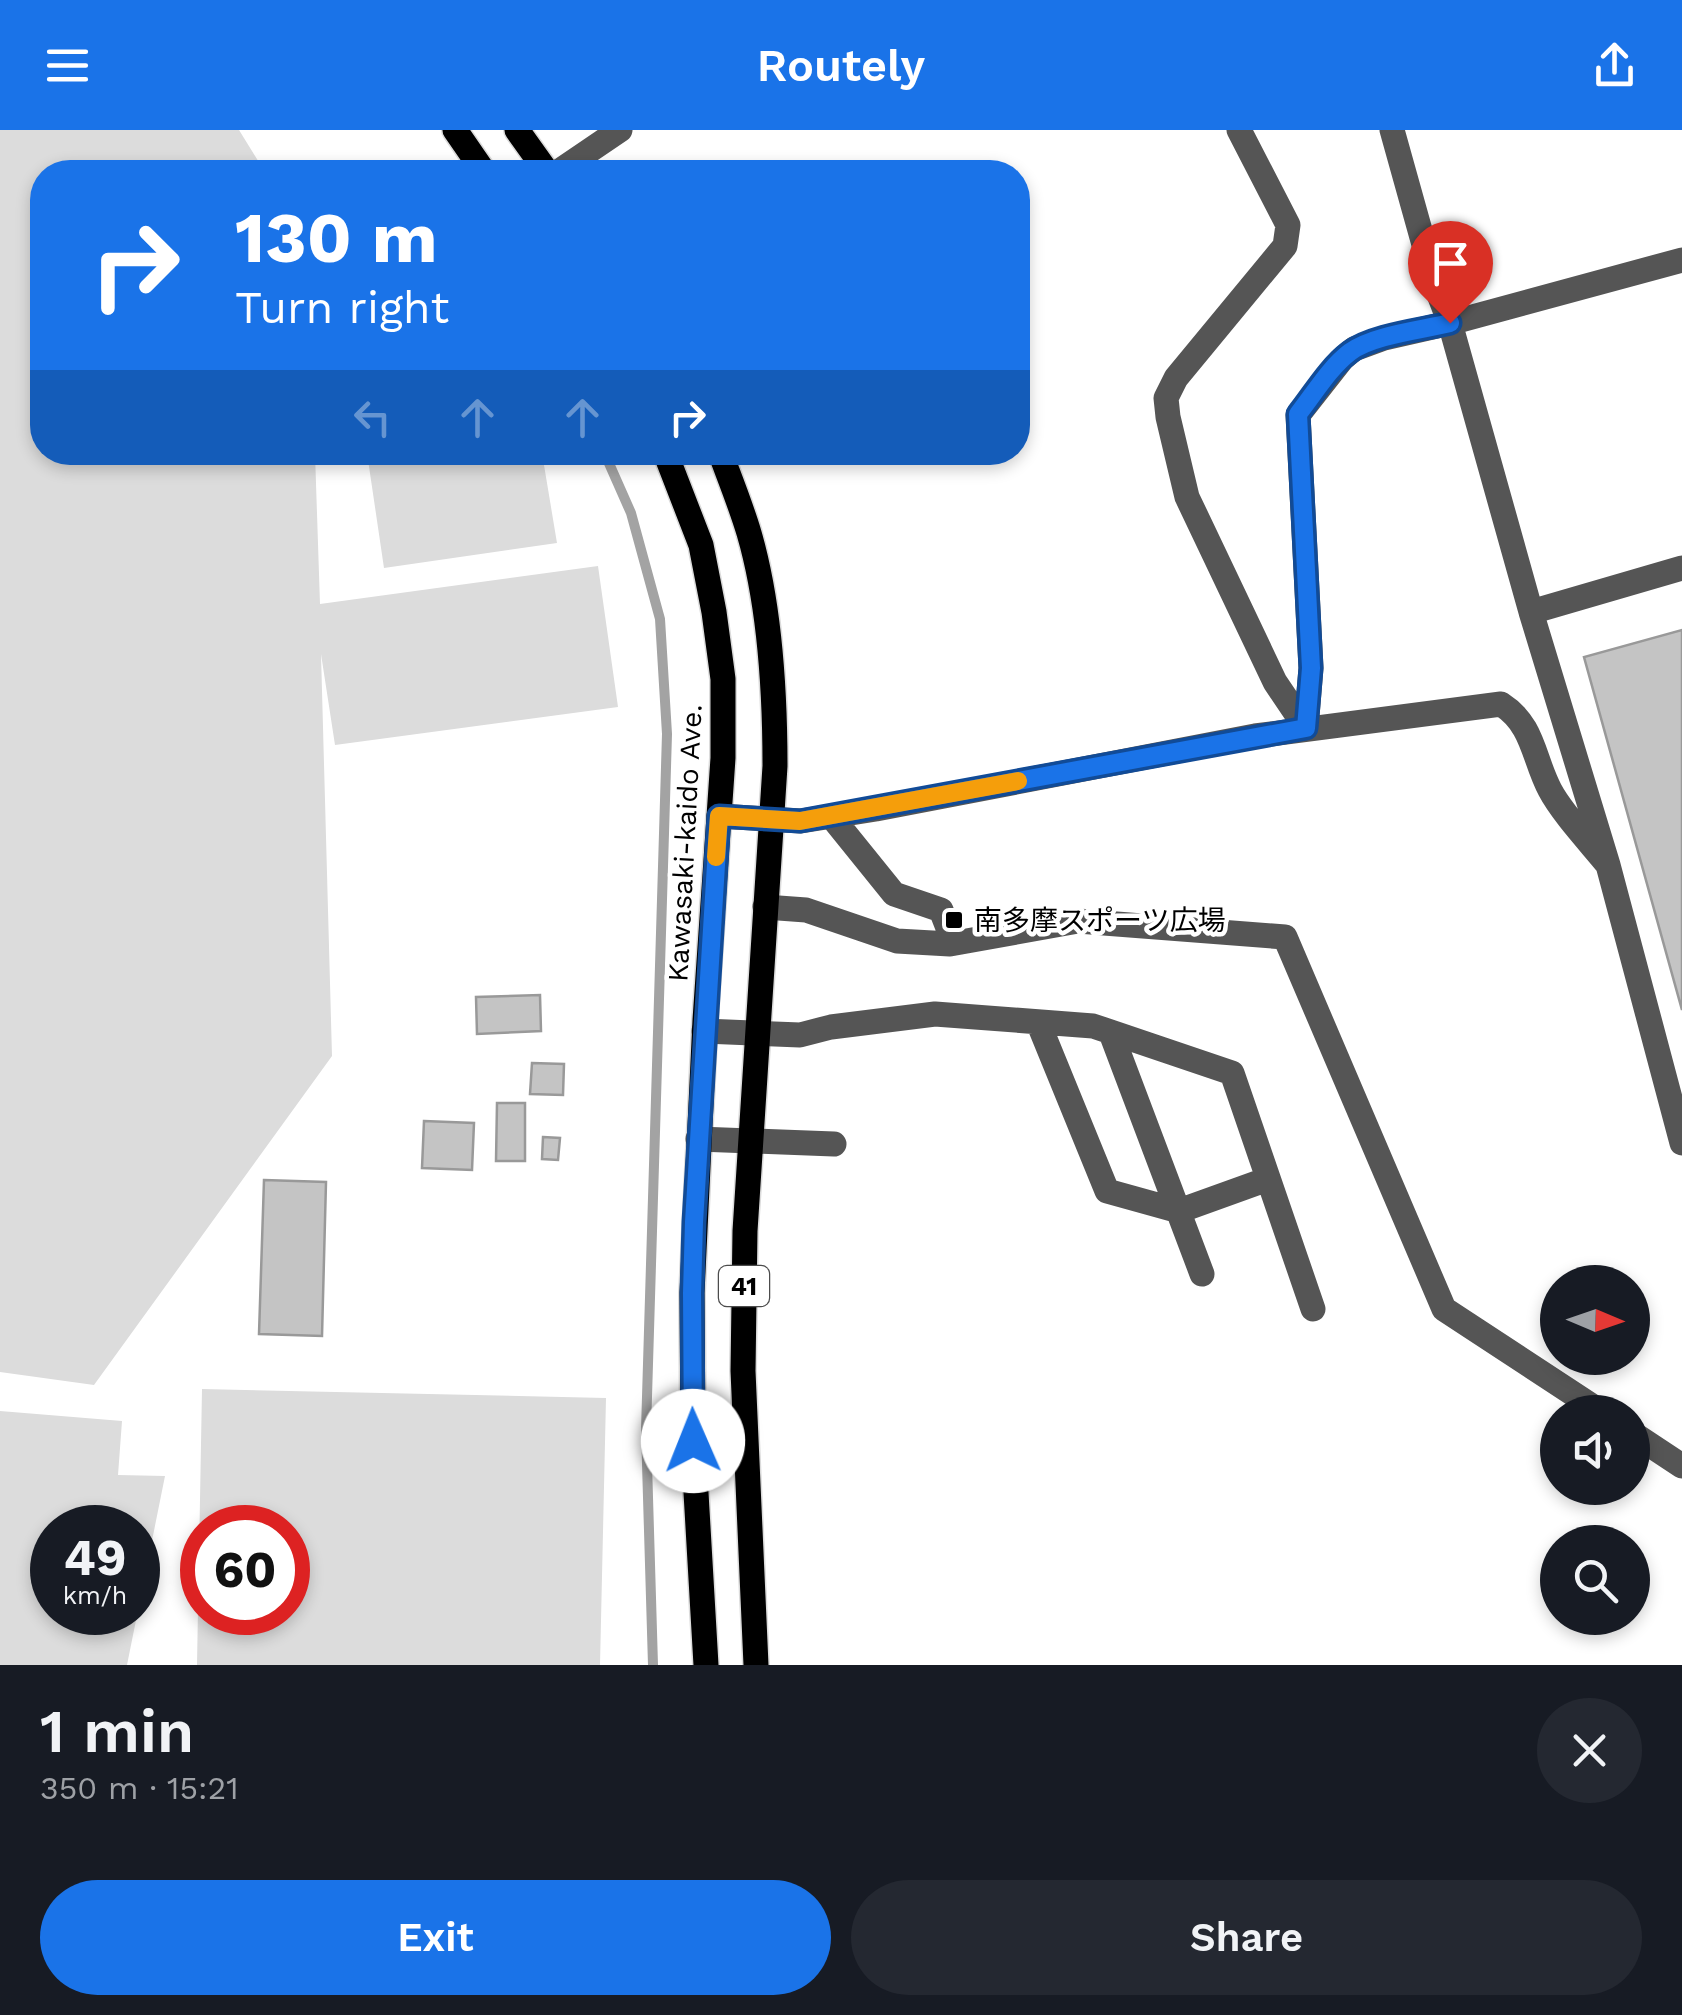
<!DOCTYPE html>
<meta charset="utf-8">
<style>
body{margin:0;font-family:"Work Sans","Noto Sans JP",sans-serif;background:#242831;color:#f1f3f6;height:100vh;display:flex;flex-direction:column;font-size:38px;white-space:nowrap}
*{box-sizing:border-box;margin:0}
p{font-size:32px;color:#9ea1a6}
.icon{flex:none;width:55px;height:55px;fill:none;stroke:currentColor;stroke-width:2;stroke-linecap:round;stroke-linejoin:round}
.map{position:relative;height:1535px;overflow:hidden}
.details{display:flex;flex-direction:column;background:#171b24;flex:1}
.details>*{flex:none}
.banner{position:absolute;left:30px;top:30px;width:1000px;height:305px;border-radius:40px;box-shadow:0 5px 15px #0003;background:#1a73e8;color:#fff;overflow:hidden}
.needle{width:65px;rotate:92deg}
.fabs{position:absolute;left:1540px;top:1135px;display:grid;gap:20px}
.fabs a{display:grid;place-items:center;width:110px;height:110px;border-radius:50%;background:#171b24;box-shadow:0 5px 15px #0003;font-size:50px}
.speed{position:absolute;left:30px;top:1375px;display:flex;gap:20px;font-size:50px;font-weight:700;text-align:center}
.speed>*{display:grid;place-content:center;width:130px;height:130px;border-radius:50%;background:#171b24;box-shadow:0 5px 15px #0003;line-height:1}
.speed small{font-size:25px;font-weight:400}
.speed .limit{border:15px solid #d22;background:#fff;color:#111}
.pin{position:absolute;display:grid;place-items:center;width:85px;height:85px;color:#fff;margin:-102px -42px;border-radius:50% 50% 50% 0;rotate:-45deg;box-shadow:0 0 10px #0007}
.pin .icon{rotate:45deg}
.me{position:absolute;width:110px;margin:-55px;rotate:359deg;stroke-linejoin:round;filter:drop-shadow(0 0 8px #0008)}
.turn{display:flex;align-items:center;gap:35px;height:210px;padding:0 40px;font-size:45px}
.turn .icon{width:130px;height:130px;stroke-width:2.5}
.turn b{display:block;font-size:70px;line-height:85px}
.lanes{display:flex;align-items:center;height:95px;padding:0 40px;background:#0003;justify-content:center;gap:50px;direction:ltr}
.lanes .off{opacity:.35}
.round{display:grid;place-items:center;flex:none;width:105px;height:105px;border-radius:52px;background:#242831}
.headline{display:flex;align-items:center;justify-content:space-between;height:170px;padding:0 40px}
h1{font-size:60px;font-weight:600;line-height:75px}
.button{display:flex;gap:20px;margin-top:auto;padding:20px 40px}
.button a{flex:1;height:115px;border-radius:60px;background:#1a73e8;color:#fff;font-size:40px;font-weight:600;line-height:115px;text-align:center}
.button a+a{background:#242831;color:#f1f3f6}
header{display:flex;justify-content:space-between;align-items:center;height:130px;padding:0 40px;background:#1a73e8;color:#fff;font-size:45px;font-weight:600}
.map>svg:first-child{display:block}
</style>
<header><svg class="icon" aria-label="menu" viewBox="0 0 24 24"><path d="M4 6h16M4 12h16M4 18h16"/></svg>Routely<svg class="icon" aria-label="share" viewBox="0 0 24 24"><path d="M12 15V3M7 8l5-5 5 5M5 13v7h14v-7"/></svg></header>
<div class="map">
<svg width="1682" height="1535" viewBox="0 0 1682 1535">
<rect width="100%" height="100%" fill="#fff"/>
<!-- green -->
<path fill="#dcdcdc" fill-rule="evenodd" d="M0,0h239l26,42h-223v280l273,1 5,151 278,-38 20,141 -283,38 -14,-91 11,402 -238,329 -94,-13z
M367,323h175l15,90 -173,25z
M202,1259l404,9 -6,267h-403zM202,1398h86v84h-86z
M0,1281l122,10 -4,54 47,1 -38,189h-127zM52,1398h86v84h-86z"/>
<g fill="none" stroke-linecap="round" stroke-linejoin="round">
<!-- stream -->
<path stroke="#a3a3a3" stroke-width="10" d="M604,322l27,61 29,106 7,115 -21,696 7,235"/>
</g>
<!-- building -->
<path fill="#c4c4c4" stroke="#999" stroke-width="2.5" d="M1682,500v380l-98,-353z
M540,865l1,36 -64,3 -1,-37z
M532,933l32,1 -1,31 -33,-1z
M497,973h28v58h-29z
M424,991l50,2 -2,47 -50,-2z
M543,1007l17,1 -2,22 -16,-1z
M264,1050l62,2 -4,154 -63,-2z"/>
<g fill="none" stroke-linecap="round" stroke-linejoin="round">
<defs>
<path id="major" d="M455,0l29,42
M517,0l30,42
M665,322l36,93 13,67 9,67v79l-18,262 -13,273 1,148 13,224
M720,322c10,27 21,54 29,81 21,72 26,158 26,233l-30,465 -2,140 13,294"/>
</defs>
<!-- major casing -->
<use href="#major" stroke="#dbdbdb" stroke-width="28"/>
<!-- minor -->
<path stroke="#555" stroke-width="25" d="M1239,0l49,95 -3,21 -109,132 -10,20 2,19 19,80 88,185 31,46
M1392,0l43,154 15,39 81,289
M558,42l62,-42
M1682,438l-151,44 77,253 74,278
M1306,598l5,-60 -13,-253 44,-56 12,-10 30,-11 66,-15 232,-63
M719,686l82,5 75,-12 379,-73 246,-32c33,21 32,54 49,86 12,23 41,54 58,75
M831,686l63,78 47,16 9,23v11
M765,777l41,3 91,31 53,3 128,-23 207,16 159,372 157,103
M1038,892l69,169 72,20 89,-32
M704,901l96,4 31,-8 104,-13 158,12 139,47 81,236
M1111,903l91,241
M698,1009l136,5
M1632,1303l50,33"/>
<!-- major -->
<use href="#major" stroke="#000" stroke-width="25"/>
</g>
<g fill="none" stroke-linecap="round" stroke-linejoin="round">
<defs>
<path id="route" d="M693,1311l-1,-148 2,-71 25,-406 81,5 506,-93 5,-60 -13,-254c16,-20 31,-46 52,-62 23,-17 72,-22 100,-29"/>
</defs>
<!-- route casing -->
<use href="#route" stroke="#114b97" stroke-width="25"/>
<!-- route -->
<use href="#route" stroke="#1a73e8" stroke-width="18"/>
<!-- slow -->
<path stroke="#f59e0b" stroke-width="18" d="M716,727l3,-41 81,5 218,-40"/>
</g>
<!-- markers -->
<rect fill="#000" stroke="#fff" stroke-width="4" x="944" y="780" width="20" height="20" rx="5"/>
<g text-anchor="middle" dominant-baseline="central" stroke-width="9" stroke-linejoin="round" paint-order="stroke">
<!-- shield labels -->
<rect fill="#fff" stroke="#4c4c4c" stroke-width="2.5" x="719" y="1136" width="50" height="40" rx="8"/>
<g font-size="25" font-weight="bold" fill="#000">
<text x="744" y="1156">41</text>
</g>
<!-- street labels -->
<g font-size="28" fill="#000" stroke="#fff">
<text transform="translate(685 713) rotate(-87)">Kawasaki-kaido Ave.</text>
</g>
<!-- poi labels -->
<g font-size="28" fill="#000" stroke="#fff" text-anchor="start">
<text x="974" y="790">南多摩スポーツ広場</text>
</g>
</g>
</svg>
<div class="fabs">
<a><svg class="needle" viewBox="-14 -14 28 28"><path d="M0-13l5 13h-10z" fill="#e53935"/><path d="M0 13l5-13h-10z" fill="#9ea1a6"/></svg></a>
<a><svg class="icon" aria-label="sound" viewBox="0 0 24 24"><path d="M4 9h4l5-4v14l-5-4H4zM17 9q2 3 0 6"/></svg></a>
<a><svg class="icon" aria-label="search" viewBox="0 0 24 24"><circle cx="10" cy="10" r="6"/><path d="M15 15l6 6"/></svg></a>
</div>
<div class="speed"><div>49<small>km/h</small></div><div class="limit">60</div></div>
<div class="pin" style="left:1450px;top:193px;background:#d93025"><svg class="icon" aria-label="arrive" viewBox="0 0 24 24"><path d="M6 21V4h12l-3 4 3 4H6"/></svg></div>
<svg class="me" style="left:693px;top:1311px" viewBox="-20 -20 40 40"><circle r="19" fill="#fff"/><path d="M0-13L10 11 0 6-10 11z" fill="#1a73e8"/></svg>
<div class="banner">
<div class="turn"><svg class="icon" aria-label="right" viewBox="0 0 24 24"><path d="M7 20v-9h11M14 6l5 5-5 5"/></svg><div><b>130 m</b>Turn right</div></div>
<div class="lanes"><svg class="icon off" aria-label="left" viewBox="0 0 24 24"><path d="M17 20v-9H6M10 6l-5 5 5 5"/></svg><svg class="icon off" aria-label="ahead" viewBox="0 0 24 24"><path d="M12 20V5M6 11l6-6 6 6"/></svg><svg class="icon off" aria-label="ahead" viewBox="0 0 24 24"><path d="M12 20V5M6 11l6-6 6 6"/></svg><svg class="icon" aria-label="right" viewBox="0 0 24 24"><path d="M7 20v-9h11M14 6l5 5-5 5"/></svg></div>
</div>
</div>
<section class="details">
<div class="headline"><div><h1>1 min</h1><p>350 m · 15:21</p></div><a class="round"><svg class="icon" aria-label="close" viewBox="0 0 24 24"><path d="M6 6l12 12M18 6L6 18"/></svg></a></div>
<div class="button"><a>Exit</a><a>Share</a></div>
</section>
